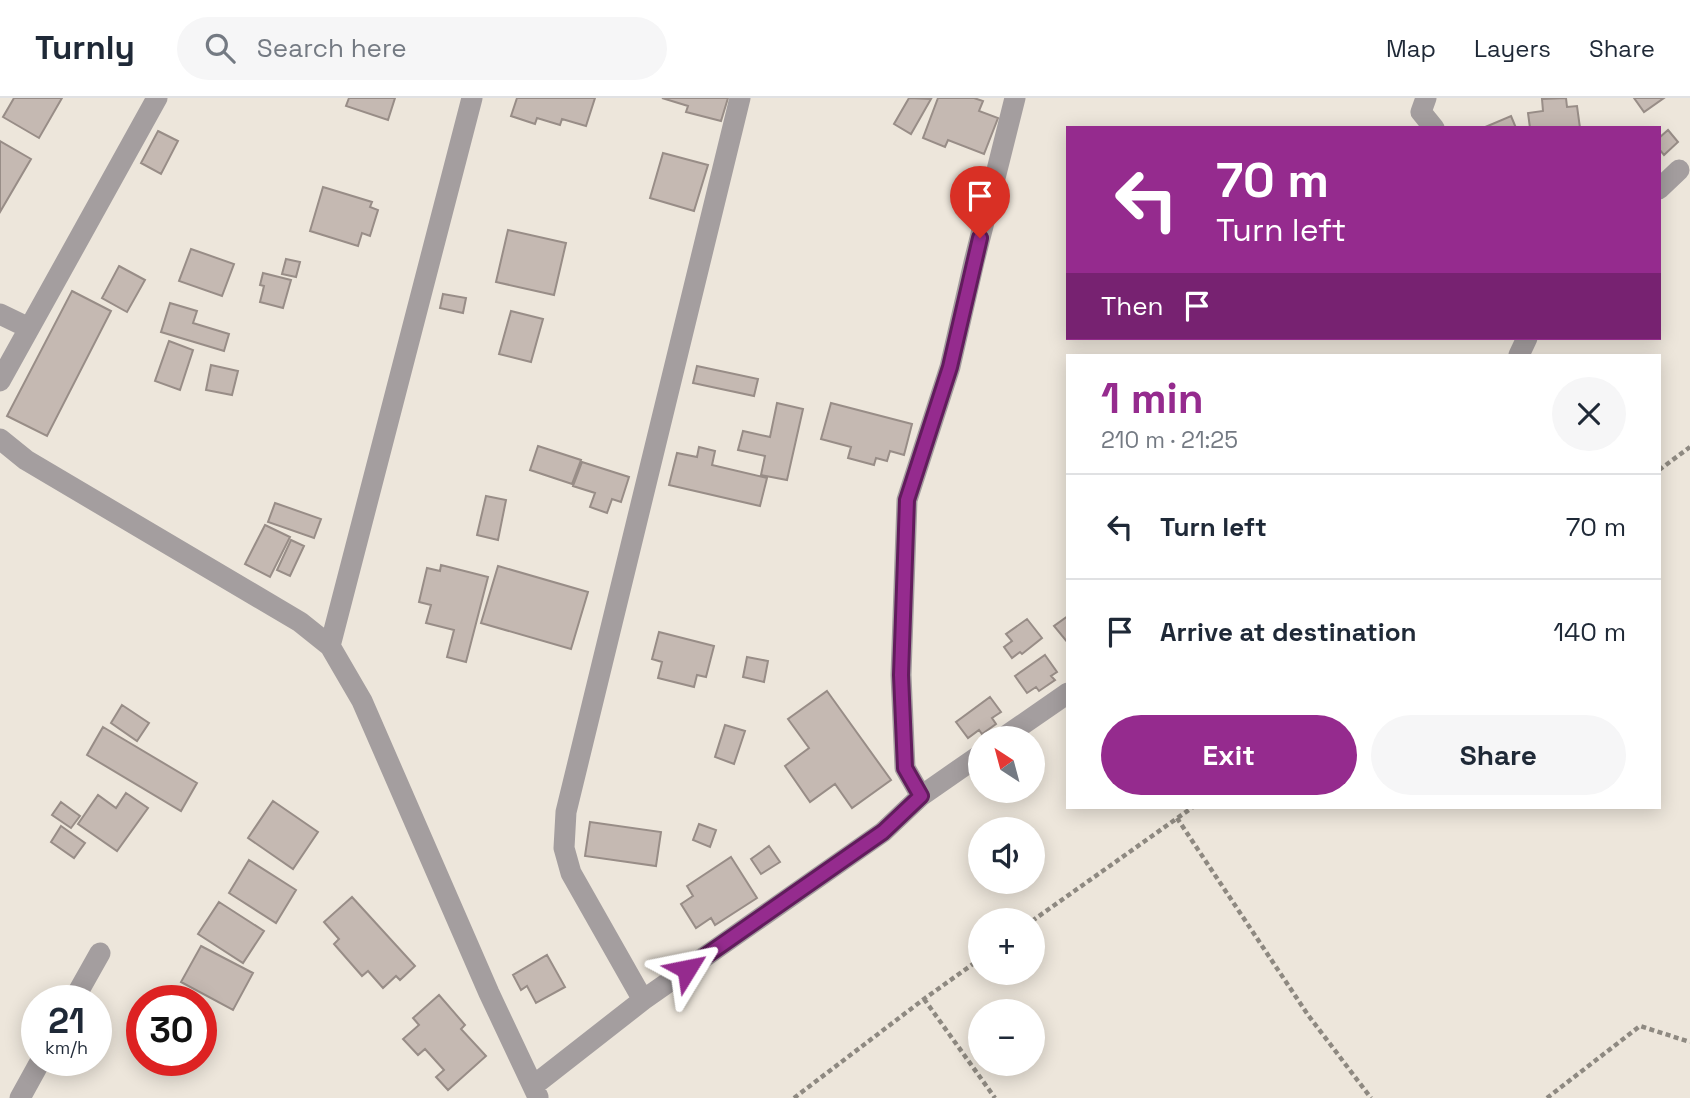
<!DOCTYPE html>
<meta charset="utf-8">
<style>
body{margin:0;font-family:"Space Grotesk",sans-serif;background:#f6f6f7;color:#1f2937;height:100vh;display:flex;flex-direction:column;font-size:26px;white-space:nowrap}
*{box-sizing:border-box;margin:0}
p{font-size:23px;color:#747a83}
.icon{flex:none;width:38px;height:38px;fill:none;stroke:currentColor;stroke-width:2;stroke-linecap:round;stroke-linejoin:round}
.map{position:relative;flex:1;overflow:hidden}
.sheet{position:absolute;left:1066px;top:256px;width:595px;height:455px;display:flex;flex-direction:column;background:#fff;border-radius:0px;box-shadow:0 4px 18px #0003}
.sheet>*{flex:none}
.top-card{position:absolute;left:1066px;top:28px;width:595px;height:214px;border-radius:0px;box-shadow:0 4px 18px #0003;background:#952b8e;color:#fff;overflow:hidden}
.needle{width:46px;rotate:324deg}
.fabs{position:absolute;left:968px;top:628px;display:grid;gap:14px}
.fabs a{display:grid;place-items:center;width:77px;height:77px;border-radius:50%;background:#fff;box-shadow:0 4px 18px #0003;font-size:35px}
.speed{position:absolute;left:21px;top:887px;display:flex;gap:14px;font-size:35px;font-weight:700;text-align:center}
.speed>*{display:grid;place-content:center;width:91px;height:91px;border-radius:50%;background:#fff;box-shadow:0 4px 18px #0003;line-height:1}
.speed small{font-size:18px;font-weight:400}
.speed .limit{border:10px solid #d22;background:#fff;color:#111}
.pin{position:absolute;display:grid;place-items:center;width:60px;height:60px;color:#fff;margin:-72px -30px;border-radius:50% 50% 50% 0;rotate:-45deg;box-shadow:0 0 7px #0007}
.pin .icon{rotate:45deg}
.me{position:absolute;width:77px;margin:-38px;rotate:55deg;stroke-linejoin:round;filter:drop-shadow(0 0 5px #0008)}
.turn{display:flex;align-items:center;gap:24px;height:147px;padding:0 35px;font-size:32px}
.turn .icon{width:91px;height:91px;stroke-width:2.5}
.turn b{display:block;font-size:49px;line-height:60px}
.then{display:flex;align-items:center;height:66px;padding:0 35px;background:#0003;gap:14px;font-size:26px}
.round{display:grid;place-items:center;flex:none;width:74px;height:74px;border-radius:37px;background:#f6f6f7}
.overview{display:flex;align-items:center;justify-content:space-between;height:119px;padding:0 35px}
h1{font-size:42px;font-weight:700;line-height:52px;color:#952b8e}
.primary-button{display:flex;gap:14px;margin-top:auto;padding:14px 35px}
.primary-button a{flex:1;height:80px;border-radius:42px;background:#952b8e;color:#fff;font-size:28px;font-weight:700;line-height:80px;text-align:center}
.primary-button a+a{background:#f6f6f7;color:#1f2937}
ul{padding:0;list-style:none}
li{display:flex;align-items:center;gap:21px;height:105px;padding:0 35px;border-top:2px solid #e0e1e3}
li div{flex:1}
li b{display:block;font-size:26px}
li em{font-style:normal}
header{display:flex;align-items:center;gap:42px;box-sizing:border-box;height:98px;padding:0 35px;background:#fff;border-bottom:2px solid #e0e1e3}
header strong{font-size:33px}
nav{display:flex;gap:38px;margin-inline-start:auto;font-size:24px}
.search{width:490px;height:63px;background:#f6f6f7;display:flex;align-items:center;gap:18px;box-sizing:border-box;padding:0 24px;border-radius:38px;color:#747a83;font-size:26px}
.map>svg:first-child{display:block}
</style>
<header>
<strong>Turnly</strong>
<div class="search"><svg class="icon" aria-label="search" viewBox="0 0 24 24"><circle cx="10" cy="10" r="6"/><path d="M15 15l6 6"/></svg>Search here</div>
<nav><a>Map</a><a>Layers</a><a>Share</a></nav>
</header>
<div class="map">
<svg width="1690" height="1000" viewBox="0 0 1690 1000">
<rect width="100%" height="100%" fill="#ede6db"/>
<!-- building -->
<path fill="#c5b9b2" stroke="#988d87" stroke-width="2" d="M14,0h48l-23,40 -36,-21z
M349,0h46l-7,22 -42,-14z
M517,0h78l-9,28 -24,-7 -2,6 -23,-7 -2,6 -24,-8z
M662,0h66l-7,23 -35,-9 2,-6z
M909,0l22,1 -20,35 -17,-10z
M938,0h36l9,3 -4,10 19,7 -14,36 -36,-14 -3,7 -22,-9z
M1566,0l1,9 10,-1 3,22h-50l-2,-15 15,-2 -1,-12z
M1634,0h30l-20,14z
M1511,18l5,12h-33z
M1668,32l10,12 -14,13 -5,-6v-11z
M158,33l20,10 -17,33 -20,-11z
M0,43l31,18 -31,53z
M663,55l45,12 -14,46 -44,-13z
M323,89l49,15 -2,5 8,3 -8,26 -8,-3 -4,13 -48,-15z
M508,132l58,13 -12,52 -58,-13z
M191,151l43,15 -12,32 -43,-15z
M286,161l14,3 -4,15 -14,-3z
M119,168l26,14 -18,32 -25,-14z
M263,175l28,7 -8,28 -23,-6 4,-16 -4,-1z
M72,193l39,20 -64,125 -40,-20z
M443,196l23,4 -3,15 -23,-5z
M170,205l27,8 -4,12 36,11 -5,17 -63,-19z
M511,213l32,8 -12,43 -32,-8z
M169,243l24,9 -13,40 -25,-9z
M211,267l27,6 -6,24 -26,-5z
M697,268l61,13 -4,17 -61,-13z
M777,305l26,6 -16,71 -26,-5 4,-19 -27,-6 5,-19 27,6z
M831,305l81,21 -8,31 -14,-4 -3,10 -11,-3 -2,7 -26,-7 3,-11 -30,-8z
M538,348l43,14 -9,24 -42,-14z
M699,349l16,4 -3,14 55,13 -7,28 -91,-21 8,-32 20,4z
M582,364l47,15 -8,25 -9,-3 -5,14 -17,-6 5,-14 -22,-7z
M486,398l20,4 -8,40 -21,-5z
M275,405l46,16 -7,19 -46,-16z
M265,427l25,12 -20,40 -25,-13z
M291,442l13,6 -14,30 -13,-6z
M441,467l47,12 -22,85 -19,-5 7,-27 -28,-7 5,-18 -12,-3 8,-34 13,3z
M498,468l90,26 -17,57 -90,-26z
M1068,518v27l-14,-17z
M1027,521l15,19 -20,16 -2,-2 -8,6 -8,-11 8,-6 -6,-7z
M659,534l55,14 -8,31 -9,-2 -3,12 -36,-9 4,-16 -10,-3z
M1045,557l12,17 -6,4 4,4 -16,11 -3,-4 -9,6 -12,-17z
M747,559l21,4 -4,21 -21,-5z
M827,593l64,89 -39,28 -17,-24 -25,18 -25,-36 24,-18 -21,-29z
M990,599l11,15 -9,6 4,6 -14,10 -3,-4 -11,8 -12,-16z
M122,607l27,18 -12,18 -26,-18z
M725,627l20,6 -11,33 -19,-7z
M103,629l94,56 -16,28 -94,-56z
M126,695l22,15 -31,43 -39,-27 20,-29 18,13z
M273,703l45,31 -25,37 -45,-31z
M61,704l19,14 -9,12 -19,-13z
M590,724l71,10 -5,34 -71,-10z
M699,726l17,6 -6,17 -17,-7z
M61,728l24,17 -11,15 -23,-16z
M769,748l11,16 -19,12 -10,-15z
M731,759l26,41 -42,27 -4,-7 -15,10 -15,-24 12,-8 -6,-10z
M249,762l47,30 -20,33 -47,-30z
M352,799l63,69 -15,14 -4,-4 -13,12 -15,-17 -6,5 -28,-32 5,-5 -15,-17z
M219,804l45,29 -21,32 -45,-29z
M201,848l52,27 -20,37 -52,-28z
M547,857l18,32 -29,16 -9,-17 -6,4 -8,-15z
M439,897l26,30 -4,4 25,27 -38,34 -12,-13 8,-7 -19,-21 -7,6 -15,-16 16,-14 -6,-7z"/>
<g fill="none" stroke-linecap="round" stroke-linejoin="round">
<!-- path -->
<path stroke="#8e8981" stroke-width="4.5" stroke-dasharray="5 3.5" stroke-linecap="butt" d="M1659,372l31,-23
M1177,720l131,197 63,83
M1032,823l161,-114
M924,901l71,99
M794,1000l130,-99 56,-40
M1547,1000l93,-72 50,16"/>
<!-- minor -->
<path stroke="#a49e9f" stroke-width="21" d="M1426,0l-5,14 13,16
M1659,91l20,-19
M0,216l29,14
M1519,257l8,-17
M0,283l157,-283
M0,341l26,21 274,162 30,24 32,55 127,292 49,104
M330,548l142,-548
M1003,640l65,-45
M921,698l59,-41
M643,902l-72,-127 -7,-25 2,-36 174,-714
M73,903l27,-48
M533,988l110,-86 240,-168 38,-36 -16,-28 -4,-93 6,-175 43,-133 24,-105 41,-164
M20,1000l21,-38"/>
</g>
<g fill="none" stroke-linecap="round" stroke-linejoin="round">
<defs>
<path id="route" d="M687,871l196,-137 38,-36 -16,-28 -2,-46 -2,-47 6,-175 43,-133 30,-129"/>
</defs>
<!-- route casing -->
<use href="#route" stroke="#611c5c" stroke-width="18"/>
<!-- route -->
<use href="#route" stroke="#952b8e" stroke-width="12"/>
</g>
</svg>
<div class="fabs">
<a><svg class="needle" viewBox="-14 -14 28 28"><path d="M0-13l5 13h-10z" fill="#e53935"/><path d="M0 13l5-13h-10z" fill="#747a83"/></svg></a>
<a><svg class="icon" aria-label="sound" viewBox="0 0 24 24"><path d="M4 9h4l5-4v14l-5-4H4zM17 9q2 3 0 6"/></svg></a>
<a>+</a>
<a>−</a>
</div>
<div class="speed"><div>21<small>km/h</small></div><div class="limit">30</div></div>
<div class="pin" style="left:980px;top:140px;background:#d93025"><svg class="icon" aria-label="arrive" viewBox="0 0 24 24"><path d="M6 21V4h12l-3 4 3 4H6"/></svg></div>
<svg class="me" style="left:687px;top:871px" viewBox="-20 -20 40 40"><path d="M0-17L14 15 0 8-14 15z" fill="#952b8e" stroke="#fff" stroke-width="4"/></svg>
<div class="top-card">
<div class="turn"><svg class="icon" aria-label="left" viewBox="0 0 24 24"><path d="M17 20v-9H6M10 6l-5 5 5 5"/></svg><div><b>70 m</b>Turn left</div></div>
<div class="then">Then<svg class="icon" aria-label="arrive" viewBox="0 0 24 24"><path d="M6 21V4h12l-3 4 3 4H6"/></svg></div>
</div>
<section class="sheet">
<div class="overview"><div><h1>1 min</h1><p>210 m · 21:25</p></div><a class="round"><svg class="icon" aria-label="close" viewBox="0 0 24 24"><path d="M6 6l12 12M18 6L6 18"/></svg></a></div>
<ul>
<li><svg class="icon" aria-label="left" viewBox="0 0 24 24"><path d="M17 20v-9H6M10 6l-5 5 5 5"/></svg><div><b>Turn left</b></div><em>70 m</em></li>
<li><svg class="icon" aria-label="arrive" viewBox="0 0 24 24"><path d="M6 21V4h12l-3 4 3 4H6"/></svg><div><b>Arrive at destination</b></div><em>140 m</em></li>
</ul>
<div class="primary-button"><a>Exit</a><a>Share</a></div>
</section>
</div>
